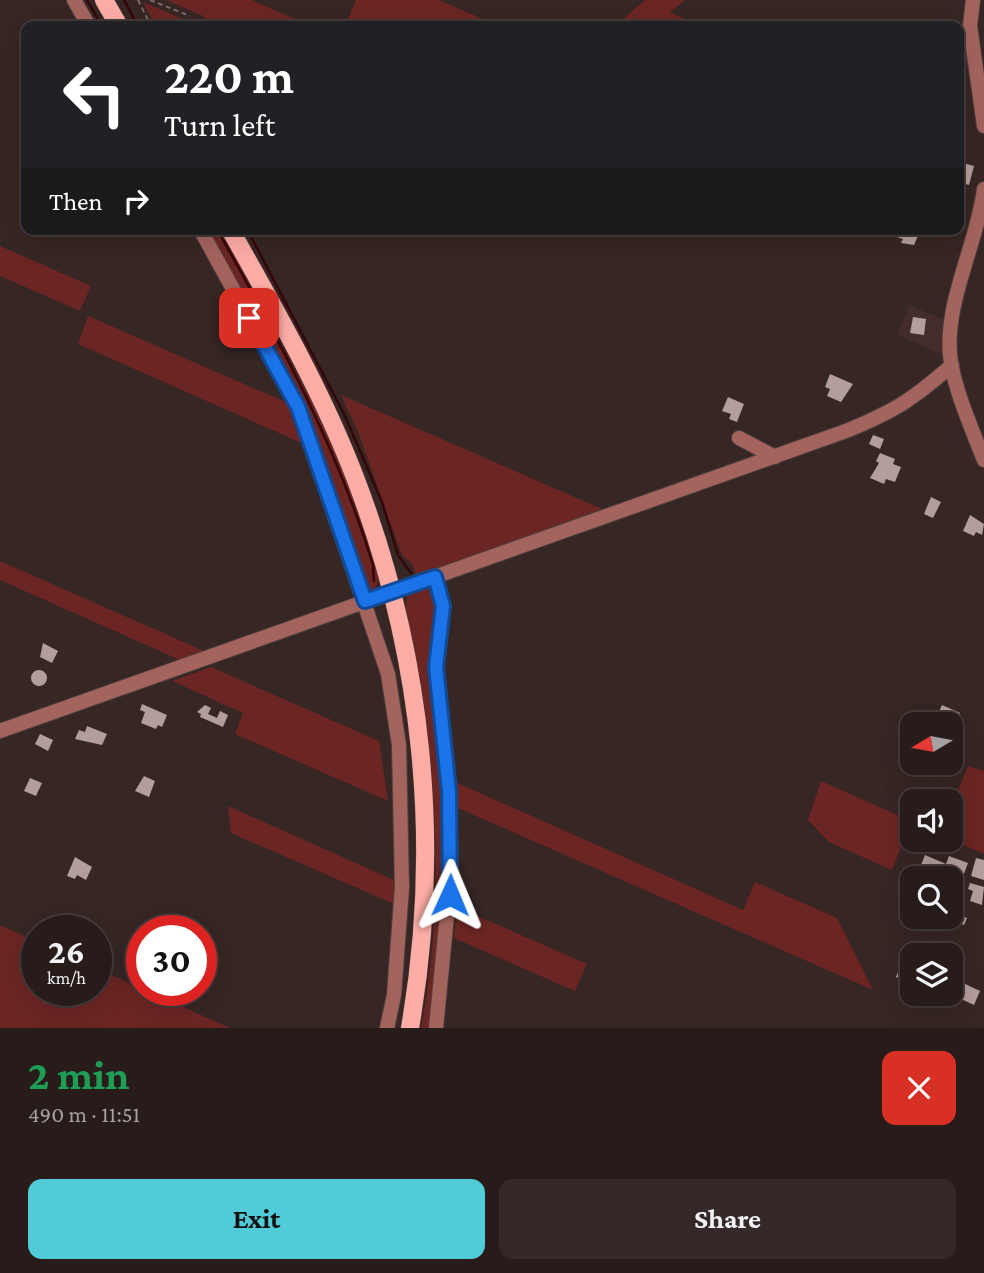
<!DOCTYPE html>
<meta charset="utf-8">
<style>
body{margin:0;font-family:"Crimson Pro",serif;background:#342928;color:#f1f3f6;height:100vh;display:flex;flex-direction:column;font-size:26px;white-space:nowrap}
*{box-sizing:border-box;margin:0}
p{font-size:23px;color:#a5a1a3}
.icon{flex:none;width:38px;height:38px;fill:none;stroke:currentColor;stroke-width:2;stroke-linecap:round;stroke-linejoin:round}
.map{position:relative;height:1028px;overflow:hidden}
.drawer{display:flex;flex-direction:column;background:#281c1b;flex:1}
.drawer>*{flex:none}
.hud{position:absolute;left:21px;top:21px;width:943px;height:214px;border-radius:14px;box-shadow:0 7px 28px #0002,0 0 0 2px #443a3a;background:#202124;color:#fff;overflow:hidden}
.needle{width:46px;rotate:260deg}
.fabs{position:absolute;left:900px;top:712px;display:grid;gap:14px}
.fabs a{display:grid;place-items:center;width:63px;height:63px;border-radius:14px;background:#281c1b;box-shadow:0 7px 28px #0002,0 0 0 2px #443a3a;font-size:35px}
.speed{position:absolute;left:21px;top:915px;display:flex;gap:14px;font-size:35px;font-weight:700;text-align:center}
.speed>*{display:grid;place-content:center;width:91px;height:91px;border-radius:50%;background:#281c1b;box-shadow:0 7px 28px #0002,0 0 0 2px #443a3a;line-height:1}
.speed small{font-size:18px;font-weight:400}
.speed .limit{border:10px solid #d22;background:#fff;color:#111}
.pin{position:absolute;display:grid;place-items:center;width:60px;height:60px;color:#fff;margin:-30px;border-radius:14px;box-shadow:0 4px 10px #0006}
.me{position:absolute;width:77px;margin:-38px;rotate:1deg;stroke-linejoin:round;filter:drop-shadow(0 0 5px #0008)}
.turn{display:flex;align-items:center;gap:24px;height:147px;padding:0 28px;font-size:32px}
.turn .icon{width:91px;height:91px;stroke-width:2.5}
.turn b{display:block;font-size:49px;line-height:60px}
.then{display:flex;align-items:center;height:66px;padding:0 28px;background:#0003;gap:14px;font-size:26px}
.round{display:grid;place-items:center;flex:none;width:74px;height:74px;border-radius:14px;background:#342928}
.overview{display:flex;align-items:center;justify-content:space-between;height:119px;padding:0 28px}
h1{font-size:42px;font-weight:700;line-height:52px;color:#1e9e55}
.action{display:flex;gap:14px;margin-top:auto;padding:14px 28px}
.action a{flex:1;height:80px;border-radius:14px;background:#52cbd8;color:#111;font-size:28px;font-weight:700;line-height:80px;text-align:center}
.action a+a{background:#342928;color:#f1f3f6}
.map>svg:first-child{display:block}
</style>
<div class="map">
<svg width="984" height="1028" viewBox="0 0 984 1028">
<rect width="100%" height="100%" fill="#362624"/>
<!-- built -->
<path fill="#442c2a" d="M909,305l38,16 -3,35 -46,-21z"/>
<!-- green -->
<path fill="#6b2623" d="M166,0h86l59,26h-102l-6,-10z
M356,0h83l60,26h-154z
M645,0h40l-15,12 29,14h-84z
M143,2l56,24h-44z
M203,229h18l101,192 23,52 36,104 -8,14 -7,-3 -36,-101z
M0,246l91,40 -11,25 -80,-35z
M88,316l202,88 14,40 -226,-100z
M341,395l261,114 -186,67 -4,-12 -10,-9 -44,-123z
M0,561l204,90 -24,9 -180,-80z
M429,585l8,8 11,280 -19,155h-8c22,-114 17,-230 0,-345 -4,-26 -22,-70 -12,-93z
M211,667l168,74 9,60 -153,-67 8,-21 -71,-32z
M968,766l16,5v83l-34,-15v-29z
M821,781l90,40 -19,49 -63,-28 -21,-22z
M455,782l288,128 12,-28 82,36 36,72 -415,-182z
M228,806l168,75 -2,23 -163,-71z
M457,907l130,57 -12,27 -121,-53z
M0,925l37,17v48h59v-22l134,60h-230z"/>
<g fill="none" stroke-linecap="round" stroke-linejoin="round">
<!-- stream -->
<path stroke="#360607" stroke-width="2.5" d="M87,0l15,26
M124,0l14,26
M217,229c61,109 120,217 156,336l1,16
M247,229l97,185 38,88 16,53 13,18"/>
</g>
<!-- building -->
<path fill="#b49e9c" d="M959,162l15,4 -5,19 -10,-3z
M900,229h21l-7,16 -13,-2 2,-4 -6,-2z
M913,317l13,2 -2,16 -14,-2z
M830,374l23,10 -12,18 -14,-6 3,-7 -5,-2z
M728,397l16,7 -7,18 -8,-3 2,-5 -9,-3z
M873,435l11,4 -4,10 -11,-5z
M880,453l15,6 -2,5 8,3 -6,15 -9,-3 -2,5 -14,-6 9,-15 -3,-2z
M931,497l10,5 -8,16 -9,-4z
M970,515l14,9 -2,11 -6,-3 -2,4 -11,-5z
M43,643l15,8 -6,12 -12,-6z
M31 678a8 8 0 1 1 16 0a8 8 0 1 1-16 0Z
M142,704l25,11 -5,12 -4,-2 -2,4 -15,-6 4,-11 -5,-2z
M205,705l6,3 -3,6 9,4 3,-7 8,4 -5,12 -23,-10 1,-3 -4,-2z
M942,705l18,8 -4,11 -19,-8z
M87,726l20,8 -5,11 -27,-6 4,-9 6,2z
M40,734l13,6 -5,11 -13,-7z
M144,776l11,5 -6,16 -14,-6z
M30,778l12,5 -6,13 -12,-5z
M925,855l21,9 3,-8 19,7 -6,16 -35,-11 -6,-3z
M75,857l17,10 -6,13 -9,-5 -2,4 -8,-3z
M976,858l8,2v20l-13,-4z
M970,883l14,4 -2,18 -12,-4 3,-10 -5,-2z
M950,911l17,7 -3,7 -18,-8h4z
M906,953l6,2 -1,29 -15,-7z
M963,983l17,8 -6,14 -17,-8 3,-7 -5,-2 2,-3 4,2z"/>
<g fill="none" stroke-linecap="round" stroke-linejoin="round">
<defs>
<path id="minor" d="M74,0l15,26
M973,0l-3,26 14,100
M984,189c-7,57 -42,117 -33,174 6,33 21,66 33,97
M200,229l98,178 90,267 11,71 3,142 -8,108 -7,33
M739,438l36,19
M435,577l8,29 -7,53 13,132 2,83 -15,154
M0,731l846,-300c49,-20 66,-31 106,-66"/>
<path id="major" d="M104,0l15,26
M230,229c46,82 93,164 126,251 67,175 86,364 54,548"/>
</defs>
<!-- minor casing -->
<use href="#minor" stroke="#51413f" stroke-width="16"/>
<!-- major casing -->
<use href="#major" stroke="#51413f" stroke-width="19"/>
<!-- path -->
<path stroke="#796b69" stroke-width="2" stroke-dasharray="5 3.5" stroke-linecap="butt" d="M138,0l13,26
M150,0l40,16"/>
<!-- minor -->
<use href="#minor" stroke="#a4645e" stroke-width="14"/>
<!-- major -->
<use href="#major" stroke="#fdada6" stroke-width="18"/>
</g>
<g fill="none" stroke-linecap="round" stroke-linejoin="round">
<defs>
<path id="route" d="M249,318l49,89 67,194 70,-24 8,29 -7,61 13,124 1,104"/>
</defs>
<!-- route casing -->
<use href="#route" stroke="#114b97" stroke-width="18"/>
<!-- route -->
<use href="#route" stroke="#1a73e8" stroke-width="12"/>
</g>
</svg>
<div class="fabs">
<a><svg class="needle" viewBox="-14 -14 28 28"><path d="M0-13l5 13h-10z" fill="#e53935"/><path d="M0 13l5-13h-10z" fill="#a5a1a3"/></svg></a>
<a><svg class="icon" aria-label="sound" viewBox="0 0 24 24"><path d="M4 9h4l5-4v14l-5-4H4zM17 9q2 3 0 6"/></svg></a>
<a><svg class="icon" aria-label="search" viewBox="0 0 24 24"><circle cx="10" cy="10" r="6"/><path d="M15 15l6 6"/></svg></a>
<a><svg class="icon" aria-label="layers" viewBox="0 0 24 24"><path d="M12 4l9 5-9 5-9-5zM3 14l9 5 9-5"/></svg></a>
</div>
<div class="speed"><div>26<small>km/h</small></div><div class="limit">30</div></div>
<div class="pin" style="left:249px;top:318px;background:#d93025"><svg class="icon" aria-label="arrive" viewBox="0 0 24 24"><path d="M6 21V4h12l-3 4 3 4H6"/></svg></div>
<svg class="me" style="left:450px;top:895px" viewBox="-20 -20 40 40"><path d="M0-17L14 15 0 8-14 15z" fill="#1a73e8" stroke="#fff" stroke-width="4"/></svg>
<div class="hud">
<div class="turn"><svg class="icon" aria-label="left" viewBox="0 0 24 24"><path d="M17 20v-9H6M10 6l-5 5 5 5"/></svg><div><b>220 m</b>Turn left</div></div>
<div class="then">Then<svg class="icon" aria-label="right" viewBox="0 0 24 24"><path d="M7 20v-9h11M14 6l5 5-5 5"/></svg></div>
</div>
</div>
<section class="drawer">
<div class="overview"><div><h1>2 min</h1><p>490 m · 11:51</p></div><a class="round" style="background:#d93025;color:#fff"><svg class="icon" aria-label="close" viewBox="0 0 24 24"><path d="M6 6l12 12M18 6L6 18"/></svg></a></div>
<div class="action"><a>Exit</a><a>Share</a></div>
</section>
